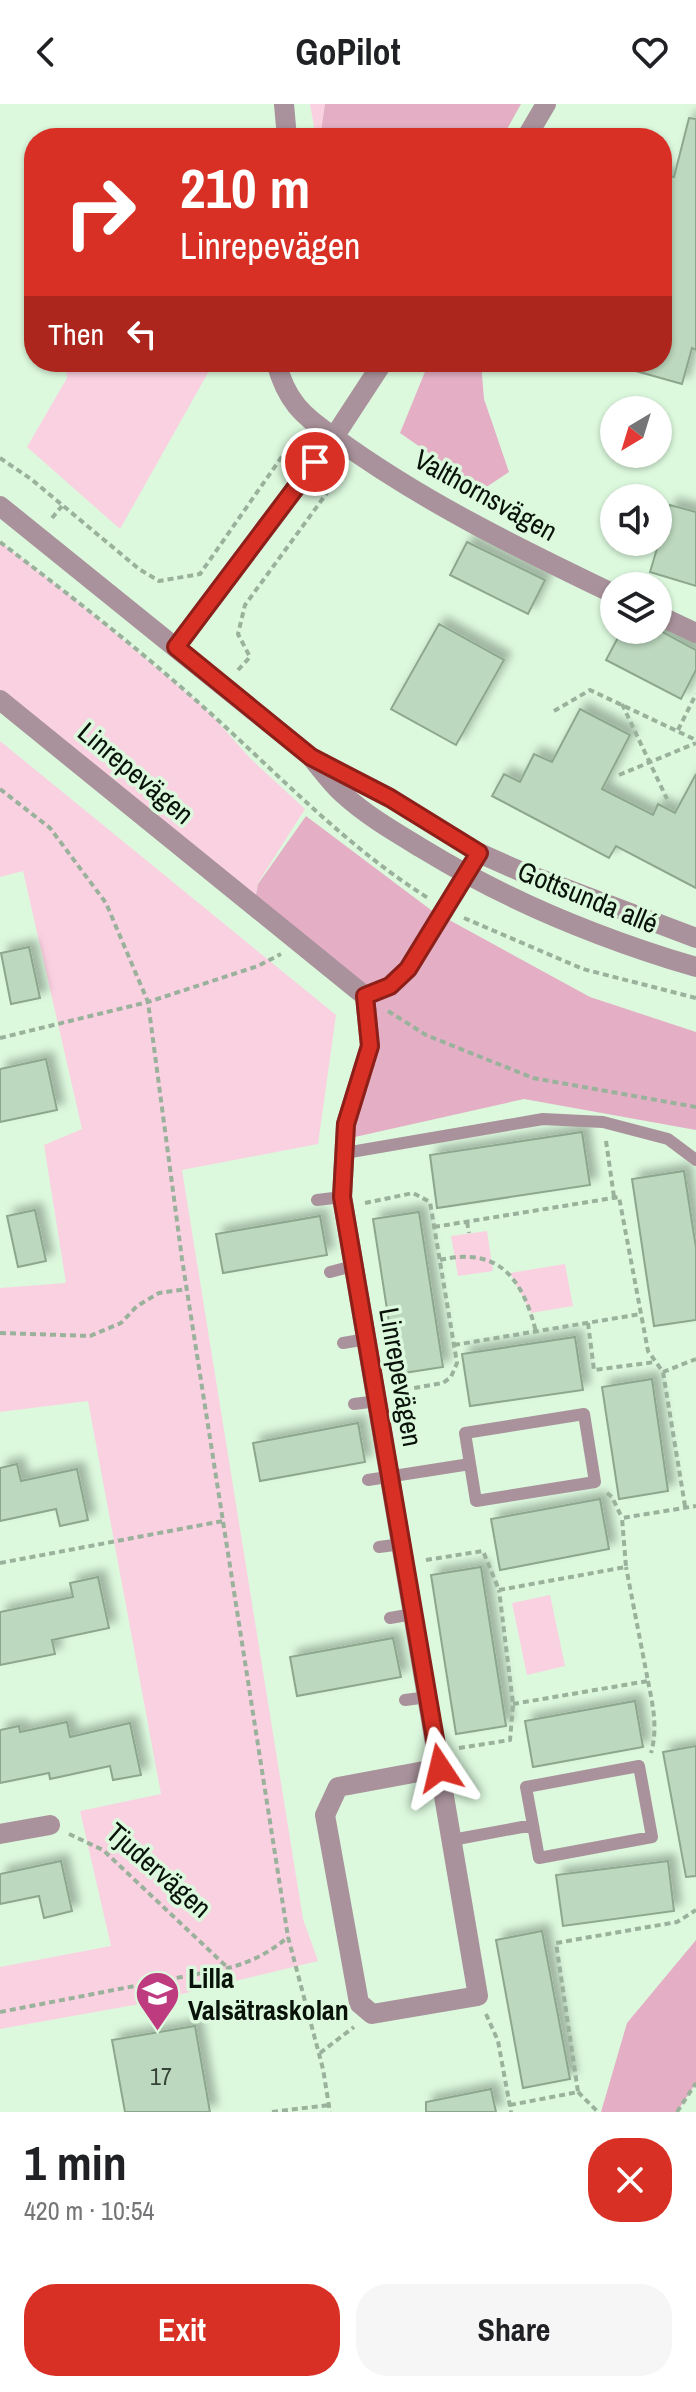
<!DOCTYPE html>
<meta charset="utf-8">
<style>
body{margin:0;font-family:"Archivo Narrow",sans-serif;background:#f6f6f6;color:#202124;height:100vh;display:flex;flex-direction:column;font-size:30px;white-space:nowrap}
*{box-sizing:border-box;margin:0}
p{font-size:26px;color:#757577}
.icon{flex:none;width:44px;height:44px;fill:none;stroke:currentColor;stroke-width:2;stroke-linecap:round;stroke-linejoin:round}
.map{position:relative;height:2008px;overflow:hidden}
.sheet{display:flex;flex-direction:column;background:#fff;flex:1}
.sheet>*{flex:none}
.top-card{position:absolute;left:24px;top:24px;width:648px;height:244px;border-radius:32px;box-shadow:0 2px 6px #0004;background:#d93025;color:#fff;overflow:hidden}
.needle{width:52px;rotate:218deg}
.fabs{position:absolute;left:600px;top:292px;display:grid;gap:16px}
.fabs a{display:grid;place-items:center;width:72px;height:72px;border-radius:50%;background:#fff;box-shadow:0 2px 6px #0004;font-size:40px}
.pin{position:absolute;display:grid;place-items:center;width:68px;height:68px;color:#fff;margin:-34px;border:4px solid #fff;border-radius:50%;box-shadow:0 2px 8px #0007}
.me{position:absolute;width:88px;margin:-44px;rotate:350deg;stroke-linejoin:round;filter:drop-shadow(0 0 6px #0008)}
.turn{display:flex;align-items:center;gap:28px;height:168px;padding:0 24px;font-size:36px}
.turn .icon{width:104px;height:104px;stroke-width:2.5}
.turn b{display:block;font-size:56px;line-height:68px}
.then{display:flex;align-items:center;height:76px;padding:0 24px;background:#0003;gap:16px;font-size:30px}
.round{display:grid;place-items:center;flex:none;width:84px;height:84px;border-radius:32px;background:#f6f6f6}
.headline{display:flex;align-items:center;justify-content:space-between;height:136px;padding:0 24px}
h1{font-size:48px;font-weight:700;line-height:60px}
.button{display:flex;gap:16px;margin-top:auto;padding:16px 24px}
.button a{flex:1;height:92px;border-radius:32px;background:#d93025;color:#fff;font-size:32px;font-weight:700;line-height:92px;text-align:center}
.button a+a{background:#f6f6f6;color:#202124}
header{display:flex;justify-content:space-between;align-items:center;height:104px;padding:0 24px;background:#fff;font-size:36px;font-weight:700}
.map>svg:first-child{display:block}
</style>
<header><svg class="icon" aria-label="back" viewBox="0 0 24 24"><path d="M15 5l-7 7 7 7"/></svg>GoPilot<svg class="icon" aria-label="heart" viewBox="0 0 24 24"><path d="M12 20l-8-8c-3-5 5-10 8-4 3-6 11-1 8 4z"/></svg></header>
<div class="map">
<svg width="696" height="2008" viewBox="0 0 696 2008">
<defs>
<filter id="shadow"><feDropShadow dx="7" dy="-7" stdDeviation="4" flood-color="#0004"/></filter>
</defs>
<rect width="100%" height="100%" fill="#dcf9de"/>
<!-- green -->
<path fill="#fad1e1" d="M310,0h15l-5,34h-4z
M65,258h149l-94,167 -93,-82 40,-69z
M0,438l72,55 134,112 45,50 54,50 -47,74 -4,23 -254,-206z
M0,637l336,274 -18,129 -136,26 121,749 15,42 -173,42 -145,26v-62l111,-21 -31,-135 81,-17 -73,-393 -88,11v-124l66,-5 -22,-138 38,-16 -59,-258 -23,6z
M487,1127l6,40 -35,5 -7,-40z
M565,1160l8,42 -42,7 -21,-40z
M550,1491l15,71 -38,9 -15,-72z"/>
<!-- forest -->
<path fill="#e4afc5" d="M325,0h196l-19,34h-182z
M429,258h52l3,37 25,73 -27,18 -82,-57z
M306,712l125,94 159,87 106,35v98l-172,-31 -178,40 24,-93 -5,-50 -111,-90 4,-22z
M696,1836v143l-19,29h-76l26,-89z"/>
<!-- building -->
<path fill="#bcd8be" stroke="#8ca78e" stroke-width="2" filter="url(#shadow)" d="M689,14l7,1v231l-4,-2 -10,36 -57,-16v-6h37v-96l5,-18 -5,-1v-73l12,3z
M670,401l26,7v74l-46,-14z
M467,438l78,38 -17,34 -78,-39z
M439,520l65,36 -48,85 -65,-36z
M622,526h37l37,20v20l-15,29 -75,-39z
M580,605l50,26 -28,54 51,26 5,-11 17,9 21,-39v114l-80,-42 -7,12 -117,-62 12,-22 16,8 14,-28 18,8z
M29,843l11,51 -29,6 -10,-51z
M46,955l11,51 -57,12v-53z
M582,1028l8,53 -153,23 -7,-53z
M684,1067l12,77v72l-42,6 -22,-147z
M35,1106l11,51 -28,6 -11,-51z
M419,1108l24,155 -46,7 -24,-155z
M320,1112l7,39 -104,18 -7,-39z
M575,1233l8,53 -113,16 -8,-52z
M652,1275l16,112 -49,8 -17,-112z
M358,1319l7,39 -105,19 -7,-38z
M17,1360l4,17 56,-12 11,51 -28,6 -4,-17 -56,12v-53z
M600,1395l9,50 -109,21 -9,-51z
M481,1463l25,159 -50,8 -25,-159z
M98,1473l11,51 -57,12 3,14 -55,11v-53l73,-15 -3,-14z
M393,1534l8,39 -104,19 -7,-39z
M635,1597l8,46 -110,20 -8,-46z
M67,1618l3,15 60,-14 11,52 -28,5 -3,-14 -60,13 -1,-6 -49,10v-53l19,-4 1,6z
M696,1642v130l-10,1 -23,-125z
M61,1757l11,50 -28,7 -5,-22 -39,8v-30z
M668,1757l6,50 -111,15 -7,-51z
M542,1827l28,148 -47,9 -27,-148z
M195,1922l15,86h-85l-13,-72z
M491,1985l5,23h-70v-10z"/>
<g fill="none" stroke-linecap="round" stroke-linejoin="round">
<!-- path -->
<path stroke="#9ab19c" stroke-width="4" stroke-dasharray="6 4" stroke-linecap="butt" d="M0,354l31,21 108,90 20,12 41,-7 97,-139
M52,414l10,-12
M0,438c71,54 143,110 209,170 71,64 138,135 219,186
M238,566l12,-13 -12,-23 7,-29 98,-134
M622,600l45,95
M554,607l36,-21 106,50
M678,626l18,-36
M619,671l77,-32
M0,685l50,39 56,75 42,99 34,257 106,678 35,132 7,43
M464,814l119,51 113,29
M388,907l38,24 107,43 163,29
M0,934l148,-36 110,-36 23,-12
M606,1037l8,56
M365,1099l48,-10 17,9 27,161 -6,14 -8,6 -46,8
M467,1118l2,11
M434,1123l185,-30 29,154 15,21 22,134
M440,1156c59,-14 83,19 96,72
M588,1219l6,47 61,-8
M0,1229l90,3 31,-13 16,-17 22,-13 28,-4
M454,1241l187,-31
M663,1268l33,-13
M607,1389l5,4 10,21
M426,1456l57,-9 16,39 127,-23 -4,-49 74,-12
M0,1459l223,-42
M648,1577c5,25 10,47 3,72
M513,1600l135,-23 -22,-114
M459,1644l51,-8 3,-36 -14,-114
M69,1730l34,16 125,118
M0,1908l228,-44c23,-6 41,-15 60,-31
M486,1910l12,27 13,71
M320,1949l34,-26
M578,1988l20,20
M510,2001l68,-13 -22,-149 121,-21 19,-12
M272,2008l57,-7
M677,2008l19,-29"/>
<!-- service -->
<path stroke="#a9929b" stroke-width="12" d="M345,1049l198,-34 60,3 65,17 28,21
M317,1096l25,-3
M330,1168l23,-6
M343,1239l24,-4
M354,1300l23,-3
M368,1376l102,-16 6,37 119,-19 -11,-68 -119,19 5,31
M379,1443l23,-3
M390,1514l23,-4
M405,1596l23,-3
M452,1736l81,-15 6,33 113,-21 -13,-71 -113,21 7,38"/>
<!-- minor -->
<path stroke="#a9929b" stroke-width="20" d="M526,34l20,-34
M383,258l-49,75c86,63 184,111 280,157
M658,511l38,18
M0,596l365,296 5,50 -24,78 -4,73 136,799 -106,18 -13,-11 -34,-188 13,-28 102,-19
M365,892l25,-10 18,-17 71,-116
M0,1730l50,-9"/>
<!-- tertiary -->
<path stroke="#a9929b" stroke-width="20" d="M284,0l3,34
M0,402l311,251c10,12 20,26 32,37 24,22 52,38 80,55 85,52 178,90 273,118
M176,543l158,-210c-32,-21 -48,-37 -58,-75
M322,659l68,35 89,55 43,19 174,66"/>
</g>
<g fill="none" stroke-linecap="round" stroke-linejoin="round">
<defs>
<path id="route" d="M315,358l-139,185 135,110 79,41 89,55 -71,116 -18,17 -25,10 5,50 -24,78 -4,73 98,571"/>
</defs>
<!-- route casing -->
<use href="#route" stroke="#8d1f18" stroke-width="20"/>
<!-- route -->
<use href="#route" stroke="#d93025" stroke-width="14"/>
</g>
<!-- icons -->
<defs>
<symbol id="school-pin" viewBox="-11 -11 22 30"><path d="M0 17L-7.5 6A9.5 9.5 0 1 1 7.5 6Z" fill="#bf3b80" stroke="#dcf9de"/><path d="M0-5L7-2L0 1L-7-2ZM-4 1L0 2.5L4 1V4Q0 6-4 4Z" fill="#fff"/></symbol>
</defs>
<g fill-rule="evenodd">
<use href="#school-pin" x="132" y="1864" width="51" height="69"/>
</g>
<g text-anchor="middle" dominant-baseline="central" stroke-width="7" stroke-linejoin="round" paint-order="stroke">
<!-- number labels -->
<g font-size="24" fill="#364437">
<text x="161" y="1972">17</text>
</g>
<!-- street labels -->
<g font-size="28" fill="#09130a" stroke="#dcf9de">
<text transform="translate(486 391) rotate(29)">Valthornsvägen</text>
<text transform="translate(136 669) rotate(40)">Linrepevägen</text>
<text transform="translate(588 793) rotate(22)">Gottsunda allé</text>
<text transform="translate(401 1273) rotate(80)">Linrepevägen</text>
<text transform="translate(159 1766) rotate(41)">Tjudervägen</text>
</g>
<!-- poi labels -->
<g font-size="28" font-weight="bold" fill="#09130a" stroke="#dcf9de" text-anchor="start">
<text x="188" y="1874">Lilla<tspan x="188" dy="32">Valsätraskolan</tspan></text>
</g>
</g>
</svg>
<div class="fabs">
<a><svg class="needle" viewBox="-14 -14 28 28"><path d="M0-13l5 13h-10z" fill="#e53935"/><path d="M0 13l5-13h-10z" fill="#757577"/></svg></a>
<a><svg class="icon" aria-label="sound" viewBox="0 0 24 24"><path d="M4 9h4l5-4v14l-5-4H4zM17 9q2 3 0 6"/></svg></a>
<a><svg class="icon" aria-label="layers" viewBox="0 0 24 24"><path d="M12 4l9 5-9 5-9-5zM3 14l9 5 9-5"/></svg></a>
</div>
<div class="pin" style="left:315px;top:358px;background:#d93025"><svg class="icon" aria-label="arrive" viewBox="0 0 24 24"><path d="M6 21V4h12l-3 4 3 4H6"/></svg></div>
<svg class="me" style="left:440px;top:1664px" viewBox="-20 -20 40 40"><path d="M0-17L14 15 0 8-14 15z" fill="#d93025" stroke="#fff" stroke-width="4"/></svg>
<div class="top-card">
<div class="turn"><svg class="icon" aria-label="right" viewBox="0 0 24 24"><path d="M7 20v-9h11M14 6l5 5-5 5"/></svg><div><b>210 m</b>Linrepevägen</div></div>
<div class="then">Then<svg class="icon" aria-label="left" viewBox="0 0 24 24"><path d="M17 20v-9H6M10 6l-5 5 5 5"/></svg></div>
</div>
</div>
<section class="sheet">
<div class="headline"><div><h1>1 min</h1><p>420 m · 10:54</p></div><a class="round" style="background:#d93025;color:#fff"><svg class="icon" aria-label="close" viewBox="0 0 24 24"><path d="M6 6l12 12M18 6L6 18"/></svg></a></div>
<div class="button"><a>Exit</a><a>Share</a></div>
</section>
